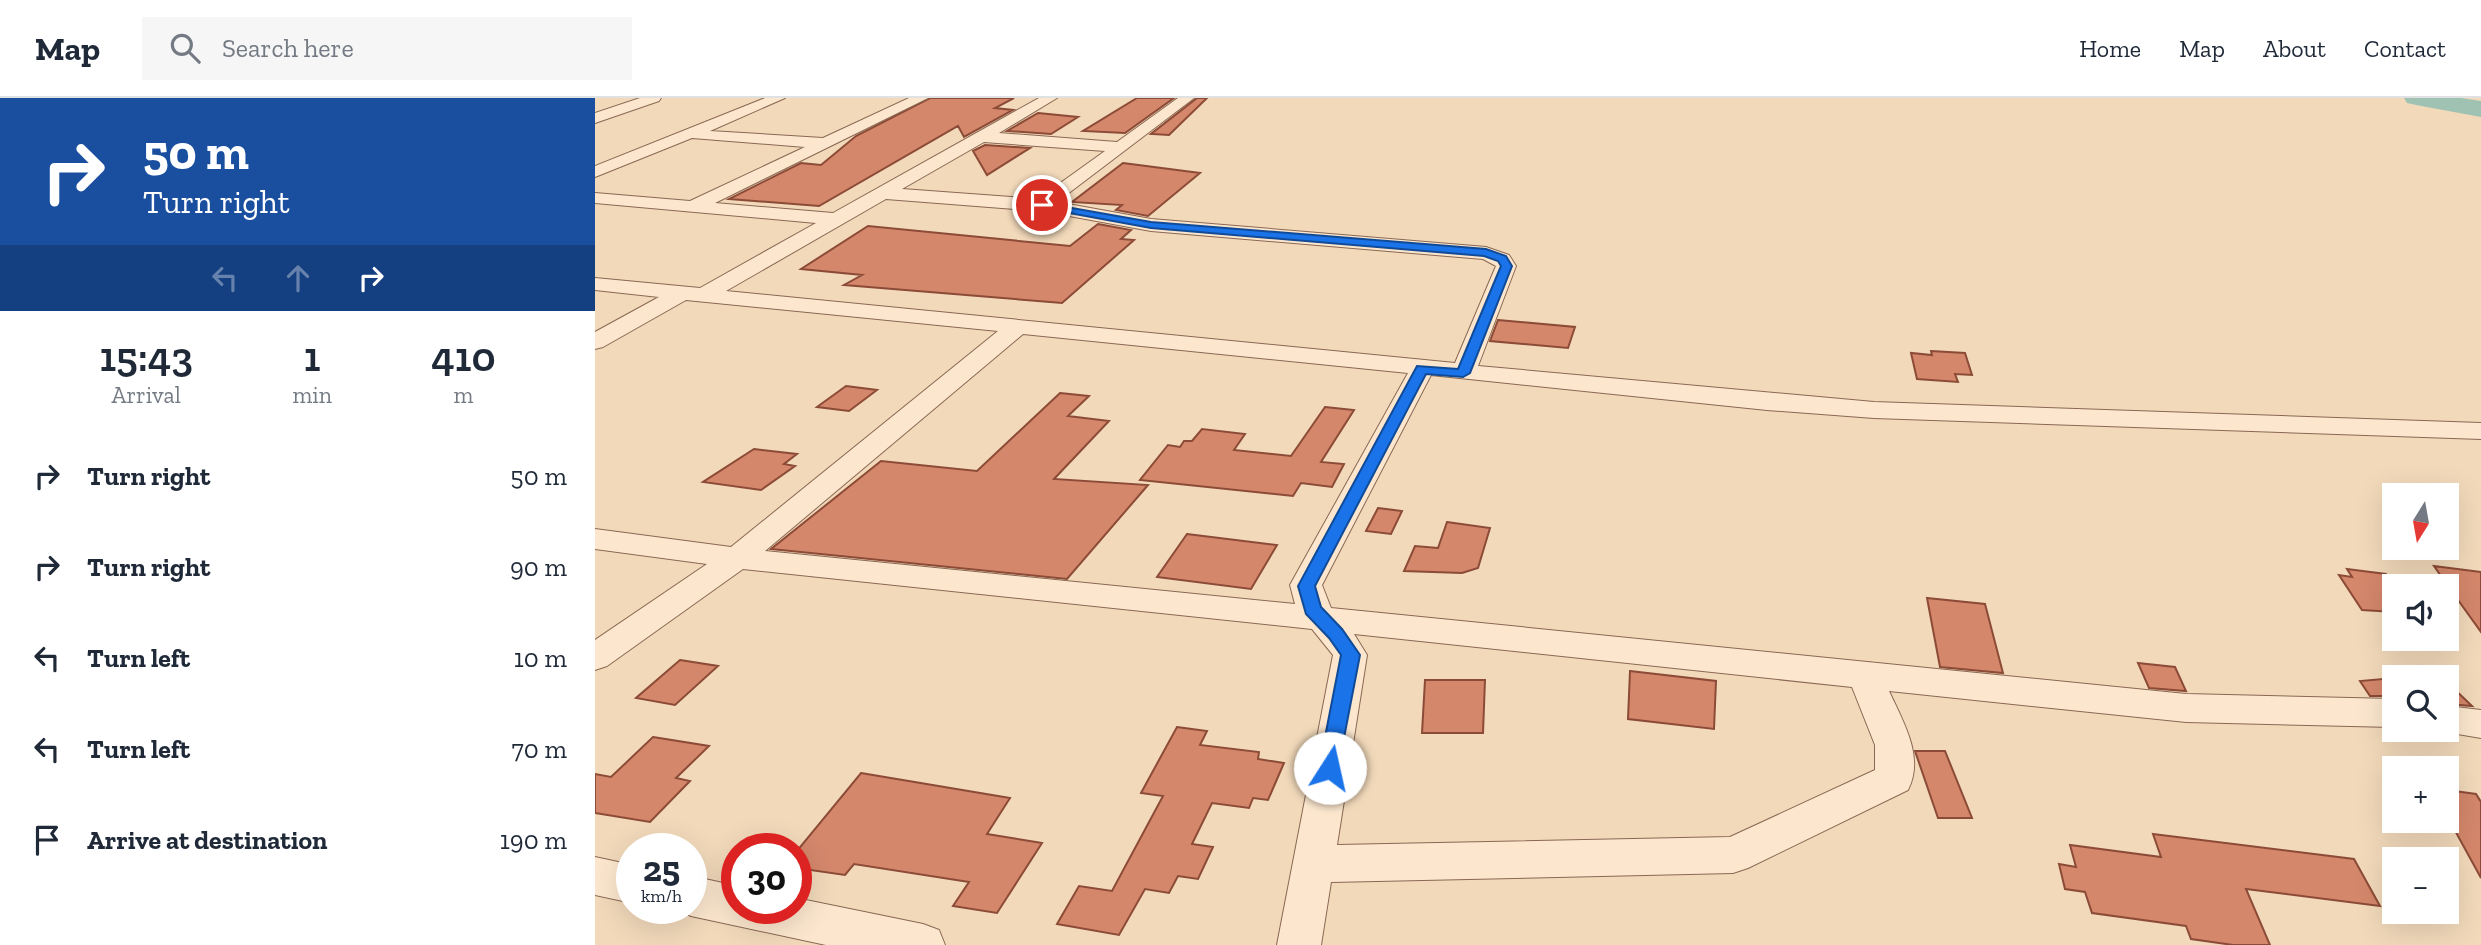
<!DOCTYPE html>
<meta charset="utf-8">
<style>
body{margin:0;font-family:"Zilla Slab",serif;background:#f6f6f7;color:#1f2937;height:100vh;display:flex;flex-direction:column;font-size:26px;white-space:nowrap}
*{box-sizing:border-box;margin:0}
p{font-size:23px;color:#747a83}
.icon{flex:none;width:38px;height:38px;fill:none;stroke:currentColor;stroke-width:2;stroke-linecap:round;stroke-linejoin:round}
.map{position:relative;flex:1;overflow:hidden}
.details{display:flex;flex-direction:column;background:#fff;width:595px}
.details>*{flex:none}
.top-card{background:#1a4fa0;color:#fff;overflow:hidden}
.needle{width:46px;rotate:191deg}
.controls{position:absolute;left:1787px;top:385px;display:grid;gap:14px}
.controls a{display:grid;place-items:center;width:77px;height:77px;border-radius:0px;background:#fff;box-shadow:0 7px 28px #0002;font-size:35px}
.speed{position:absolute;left:21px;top:735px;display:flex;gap:14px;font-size:35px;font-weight:700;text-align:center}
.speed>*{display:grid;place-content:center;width:91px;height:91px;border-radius:50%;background:#fff;box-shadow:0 7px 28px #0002;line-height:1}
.speed small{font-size:18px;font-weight:400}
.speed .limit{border:10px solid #d22;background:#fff;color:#111}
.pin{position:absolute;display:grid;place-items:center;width:60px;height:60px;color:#fff;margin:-30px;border:4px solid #fff;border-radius:50%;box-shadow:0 2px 7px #0007}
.me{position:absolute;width:77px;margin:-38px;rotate:10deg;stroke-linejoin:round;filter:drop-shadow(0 0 5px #0008)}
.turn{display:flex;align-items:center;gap:24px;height:147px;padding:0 28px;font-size:32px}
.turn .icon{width:91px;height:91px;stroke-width:2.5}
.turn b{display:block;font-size:49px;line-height:60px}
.lanes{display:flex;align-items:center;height:66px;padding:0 28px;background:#0003;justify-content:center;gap:35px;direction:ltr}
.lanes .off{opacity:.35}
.eta{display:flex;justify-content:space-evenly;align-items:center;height:119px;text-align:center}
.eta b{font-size:42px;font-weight:600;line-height:49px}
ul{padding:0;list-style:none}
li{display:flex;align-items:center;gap:21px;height:91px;padding:0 28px}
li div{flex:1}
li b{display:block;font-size:26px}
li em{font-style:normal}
header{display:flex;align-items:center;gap:42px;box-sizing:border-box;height:98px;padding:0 35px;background:#fff;border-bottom:2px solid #e0e1e3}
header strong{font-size:33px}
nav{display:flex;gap:38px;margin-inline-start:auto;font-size:24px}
.search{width:490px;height:63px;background:#f6f6f7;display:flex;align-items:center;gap:18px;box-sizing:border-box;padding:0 24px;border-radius:0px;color:#747a83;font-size:26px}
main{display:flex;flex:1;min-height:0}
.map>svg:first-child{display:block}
</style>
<header>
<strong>Map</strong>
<div class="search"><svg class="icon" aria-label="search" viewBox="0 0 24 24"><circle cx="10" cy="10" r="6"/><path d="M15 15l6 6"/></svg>Search here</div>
<nav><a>Home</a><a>Map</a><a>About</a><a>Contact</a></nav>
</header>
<main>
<section class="details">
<div class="top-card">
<div class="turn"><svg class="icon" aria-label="right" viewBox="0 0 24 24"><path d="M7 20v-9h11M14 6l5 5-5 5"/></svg><div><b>50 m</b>Turn right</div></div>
<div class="lanes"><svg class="icon off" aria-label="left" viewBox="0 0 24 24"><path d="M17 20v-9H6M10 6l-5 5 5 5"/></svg><svg class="icon off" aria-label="ahead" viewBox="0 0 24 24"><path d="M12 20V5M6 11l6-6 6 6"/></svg><svg class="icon" aria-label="right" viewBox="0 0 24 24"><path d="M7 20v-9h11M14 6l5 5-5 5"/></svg></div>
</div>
<div class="eta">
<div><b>15:43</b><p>Arrival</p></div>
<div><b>1</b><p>min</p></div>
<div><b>410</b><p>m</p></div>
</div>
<ul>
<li><svg class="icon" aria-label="right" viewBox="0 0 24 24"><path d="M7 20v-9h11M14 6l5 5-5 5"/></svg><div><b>Turn right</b></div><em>50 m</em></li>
<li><svg class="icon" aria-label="right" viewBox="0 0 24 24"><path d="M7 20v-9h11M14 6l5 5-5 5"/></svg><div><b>Turn right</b></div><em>90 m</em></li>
<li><svg class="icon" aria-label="left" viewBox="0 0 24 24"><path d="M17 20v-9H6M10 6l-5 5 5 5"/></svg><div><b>Turn left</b></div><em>10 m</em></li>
<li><svg class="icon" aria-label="left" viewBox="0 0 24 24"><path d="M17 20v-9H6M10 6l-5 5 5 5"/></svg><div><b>Turn left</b></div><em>70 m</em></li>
<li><svg class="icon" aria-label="arrive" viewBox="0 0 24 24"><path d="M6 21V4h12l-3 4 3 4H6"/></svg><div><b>Arrive at destination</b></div><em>190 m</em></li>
</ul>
</section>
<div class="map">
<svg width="1886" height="847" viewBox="0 0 1886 847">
<rect width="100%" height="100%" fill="#f2d9ba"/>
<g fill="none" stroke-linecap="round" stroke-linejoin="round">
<!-- river -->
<path fill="#9fc2b2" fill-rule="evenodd" d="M1809,0h57l20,3v16l-65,-12 -9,-2z"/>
</g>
<!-- building -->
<path fill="#d4876b" stroke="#8c4b36" stroke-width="2" d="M335,0h84l-19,10 18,2 -49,27 -6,-11 -139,80 -90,-7 72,-36 20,2 35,-29z
M542,0h37l-49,35 -42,-2z
M602,0h10l-38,37 -18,-1z
M443,15l40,4 -27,17 -44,-3z
M390,47l45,3 -43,27 -14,-24z
M528,65l77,10 -52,43 -32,-6 6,-5 -50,-3z
M503,126l33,6 -10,9 13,1 -72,63 -218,-18 18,-10 -61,-6 67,-43 202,20z
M903,222l77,7 -7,21 -78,-7z
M1336,253l34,2 7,22 -17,-1 3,8 -41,-3 -6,-26 21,2z
M251,288l31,4 -28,21 -32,-4z
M465,295l29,3 -21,20 41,5 -55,58 94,6 -81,94 -296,-30 110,-88 96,10z
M730,309l29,3 -33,52 23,2 -12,23 -31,-4 -8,13 -153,-16 28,-35 12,2 4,-6h8l10,-12 43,5 -11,16 57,6z
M159,351l43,5 -13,10 11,2 -34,24 -58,-8z
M783,410l24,3 -11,23 -25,-3z
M852,424l43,6 -12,40 -16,5 -58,-2 11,-25 23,2z
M592,436l90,11 -26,44 -94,-12z
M1839,468l47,6v60l-23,-32z
M1752,471l39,5 8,10v28l-32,-2 -23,-35 13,2z
M1332,500l58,6 18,69 -63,-6z
M85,562l38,6 -43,39 -39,-7z
M1543,565l37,4 11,24 -37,-3z
M1035,573l86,10 -2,48 -86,-10z
M1799,580v18h-24l-10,-15z
M830,582h60l-2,53h-61z
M1852,584l25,24 -25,-2z
M582,629l30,4 -7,14 59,7 -1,7 26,4 -16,37 -15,-2 -4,10 -37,-5 -20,41 21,3 -15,32 -20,-3 -9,17 -24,-4 -26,46 -62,-11 22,-38 33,5 51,-95 -22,-3z
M58,639l56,9 -33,32 14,3 -40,41 -55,-9v-39l16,3z
M1320,653h30l27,67h-34z
M266,675l149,25 -23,36 55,9 -45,70 -44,-7 16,-24 -115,-18 -9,11 -49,-7v-16z
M1852,692l29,4 5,8v76l-34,-62z
M1558,736l201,25 26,47 -134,-17 24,56h-37l-42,-6 -5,-13 -94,-13 -7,-21 -20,-3 -6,-25 17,3 -6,-22 91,12z"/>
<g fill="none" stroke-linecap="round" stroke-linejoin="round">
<defs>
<path id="minor" d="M45,0h21l-2,3 -64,22v-10z
M170,0h20l-75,33 113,7 86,-40h19l-213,105 118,10 206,-115h18l-58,35 118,9 61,-44h16l-137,104 94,17 335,28 23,8 7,11 -38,100 396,36 607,21v16l-607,-21 -107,-8 -336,-35 -109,210 9,23 855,86 208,5v28l-208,-5 -297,-31c14,31 36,66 19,99l-160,78 -15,5 -402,9 -10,63h-44l56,-290 -21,-26 -569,-60 -136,97 -12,4v-30l112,-76 -112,-15v-20l136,18 267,-216 -312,-31 -83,47 -8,2v-17l64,-35 -64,-7v-12l105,10 116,-65 -221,-20v-10l95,8 115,-54 -113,-9 -97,39v-11zM389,44l121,9 -67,48 -136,-10zM291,101l156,12 109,20 332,28 13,7 -41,97 -729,-72zM428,236l385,39 -118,212 5,19 -530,-53zM759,536l498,53 23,58v25l-145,67 -393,8 30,-190z
M1852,608l34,4v28l-47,-8h13z
M0,759l37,8v38l-37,-8z
M96,778l46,10v22h59v-10l127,26 16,6 6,15h-119l-135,-29 -16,-8h16z"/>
</defs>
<!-- minor casing -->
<use href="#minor" stroke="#8a6853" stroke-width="2"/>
<!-- minor -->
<use href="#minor" fill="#fce7ce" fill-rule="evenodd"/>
</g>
<!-- route -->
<path fill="#1a73e8" stroke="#114b97" stroke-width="2" d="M443,104l113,20 335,27 20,7 6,10 -42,107 -7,4 -37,-3 -111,212 6,21 21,22 18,26 -23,119 -7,2 -8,-2 -3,-6 22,-113 -12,-17 -23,-24 -8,-28 119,-220 41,3 43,-103 -3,-5 -14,-5 -333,-28 -109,-20 -4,-1z"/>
</svg>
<div class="controls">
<a><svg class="needle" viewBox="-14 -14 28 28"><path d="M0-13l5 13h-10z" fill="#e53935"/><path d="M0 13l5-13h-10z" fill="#747a83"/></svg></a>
<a><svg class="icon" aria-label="sound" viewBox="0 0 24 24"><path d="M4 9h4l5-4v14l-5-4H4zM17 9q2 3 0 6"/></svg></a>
<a><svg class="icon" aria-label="search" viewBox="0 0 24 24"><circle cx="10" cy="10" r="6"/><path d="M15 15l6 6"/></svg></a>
<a>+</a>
<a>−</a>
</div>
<div class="speed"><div>25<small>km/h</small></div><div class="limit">30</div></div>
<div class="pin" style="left:447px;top:107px;background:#d93025"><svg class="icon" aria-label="arrive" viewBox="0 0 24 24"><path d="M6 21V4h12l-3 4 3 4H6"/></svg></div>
<svg class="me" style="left:735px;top:670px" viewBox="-20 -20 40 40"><circle r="19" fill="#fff"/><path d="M0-13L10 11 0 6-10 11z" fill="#1a73e8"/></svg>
</div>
</main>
